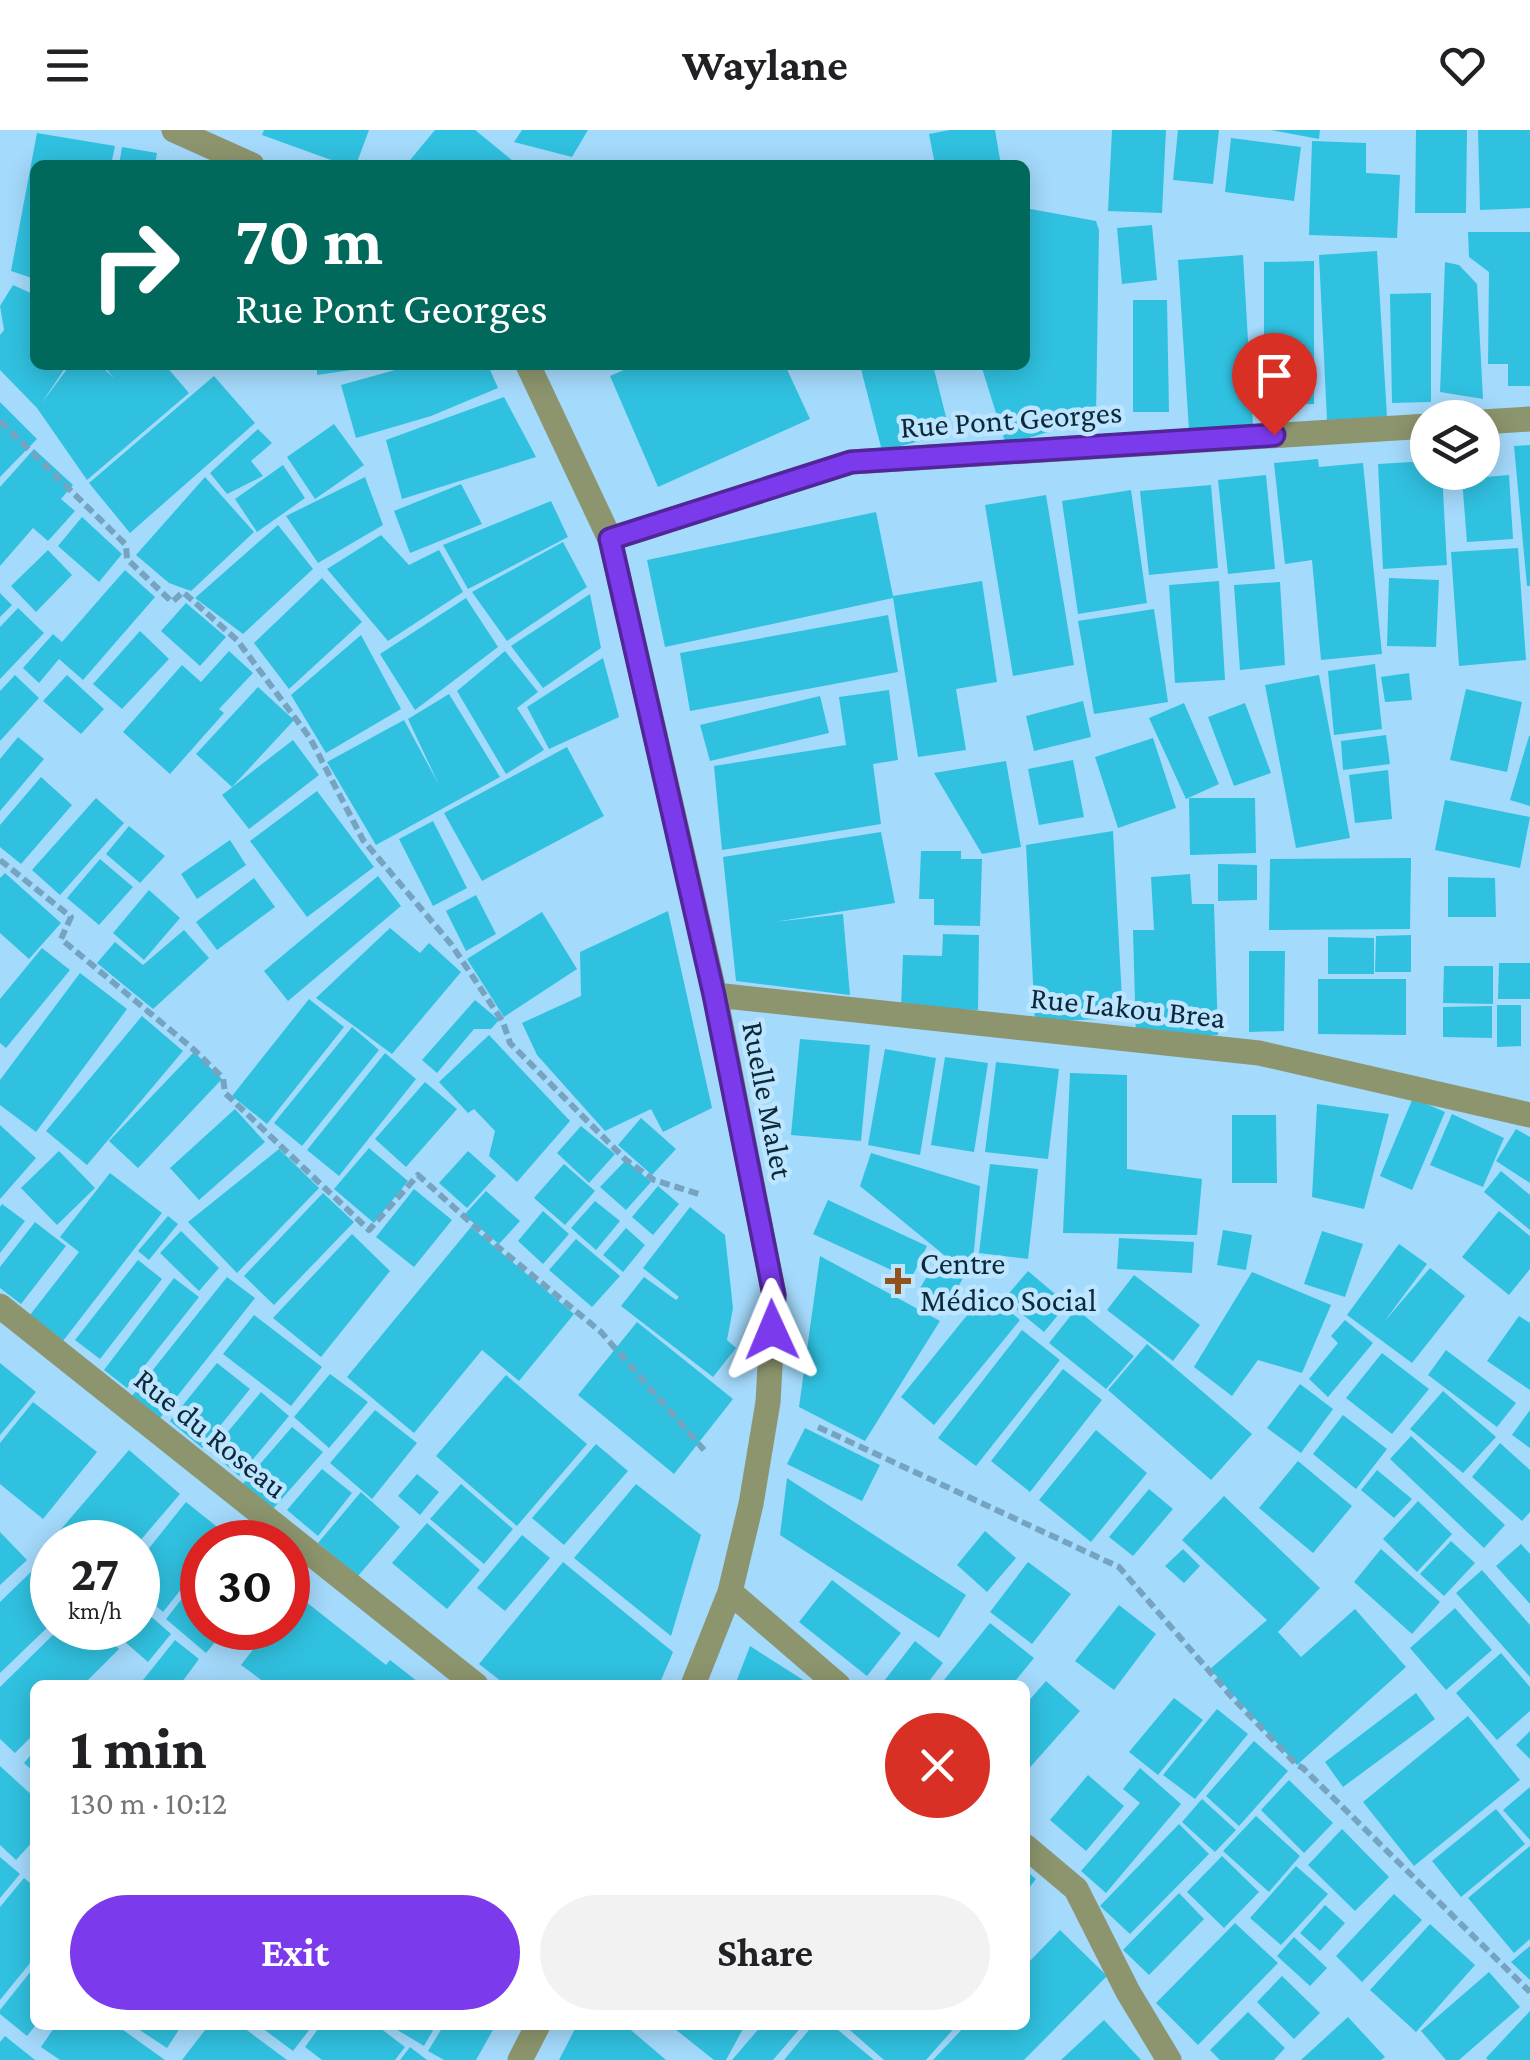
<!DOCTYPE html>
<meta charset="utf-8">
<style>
body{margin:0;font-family:"Crimson Pro",serif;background:#f2f2f2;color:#202124;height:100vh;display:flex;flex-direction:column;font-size:38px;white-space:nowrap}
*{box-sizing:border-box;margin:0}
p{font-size:32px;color:#757577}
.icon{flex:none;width:55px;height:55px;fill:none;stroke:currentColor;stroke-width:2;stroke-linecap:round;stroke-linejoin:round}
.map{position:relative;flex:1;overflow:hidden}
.sheet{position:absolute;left:30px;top:1550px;width:1000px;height:350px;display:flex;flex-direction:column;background:#fff;border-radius:15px;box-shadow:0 5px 25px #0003}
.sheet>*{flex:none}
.banner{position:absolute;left:30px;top:30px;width:1000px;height:210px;border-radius:15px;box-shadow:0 5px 25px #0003;background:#00695c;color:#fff;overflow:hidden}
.buttons{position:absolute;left:1410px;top:270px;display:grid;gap:20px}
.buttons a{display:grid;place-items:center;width:90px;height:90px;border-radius:50%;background:#fff;box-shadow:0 5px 25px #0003;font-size:50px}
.speed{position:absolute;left:30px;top:1390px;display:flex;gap:20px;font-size:50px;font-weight:700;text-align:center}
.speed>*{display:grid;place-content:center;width:130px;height:130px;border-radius:50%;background:#fff;box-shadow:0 5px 25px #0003;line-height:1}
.speed small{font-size:25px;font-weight:400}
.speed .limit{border:15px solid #d22;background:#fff;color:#111}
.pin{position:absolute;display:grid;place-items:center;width:85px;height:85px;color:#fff;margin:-102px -42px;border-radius:50% 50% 50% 0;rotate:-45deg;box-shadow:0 0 10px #0007}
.pin .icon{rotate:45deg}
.me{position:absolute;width:110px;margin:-55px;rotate:359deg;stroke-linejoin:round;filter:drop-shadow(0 0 8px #0008)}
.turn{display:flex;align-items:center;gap:35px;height:210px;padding:0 40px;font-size:45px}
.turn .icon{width:130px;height:130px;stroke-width:2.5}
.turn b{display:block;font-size:70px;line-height:85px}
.round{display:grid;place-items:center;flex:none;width:105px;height:105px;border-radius:52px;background:#f2f2f2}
.headline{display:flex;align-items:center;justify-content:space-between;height:170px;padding:0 40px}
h1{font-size:60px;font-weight:700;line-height:75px}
.cta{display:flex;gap:20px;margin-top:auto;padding:20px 40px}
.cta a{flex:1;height:115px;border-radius:60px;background:#7c3aed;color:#fff;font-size:40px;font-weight:700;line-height:115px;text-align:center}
.cta a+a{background:#f2f2f2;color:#202124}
header{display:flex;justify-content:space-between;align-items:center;height:130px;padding:0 40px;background:#fff;font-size:45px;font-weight:700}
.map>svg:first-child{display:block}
</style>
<header><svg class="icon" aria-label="menu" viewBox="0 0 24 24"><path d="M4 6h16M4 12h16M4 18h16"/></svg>Waylane<svg class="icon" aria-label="heart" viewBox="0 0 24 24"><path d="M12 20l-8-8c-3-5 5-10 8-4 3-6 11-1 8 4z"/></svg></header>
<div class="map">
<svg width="1530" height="1930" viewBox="0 0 1530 1930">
<rect width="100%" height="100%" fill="#a4dafc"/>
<!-- building -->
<path fill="#30c1e0" d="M264,0h105l-13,35h-11l-83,-30z
M435,0h40l38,31 -3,4h-104z
M522,0h66l-16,27 -58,-15z
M950,0h45l6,35h-66l-6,-31z
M1112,0h54l-4,83 -54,-2z
M1178,0h41l-6,54 -40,-4z
M1271,0h49l-1,9z
M1416,0h51l-1,83h-51z
M1478,0h52v78l-50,2z
M37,3l78,13 -4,19h-76v114l-24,-8z
M1231,8l70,9 -7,54 -69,-9z
M1312,11l54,2v30l34,2 -3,63 -88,-3z
M122,17l35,6 -2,12h-36z
M1025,78l71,13 3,9 -3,187 -90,28 -25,-80h44z
M1152,95l5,55 -35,4 -5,-56z
M1468,102h62v154h-22v-22h-20l1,-92 -20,-15z
M1377,121l10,166 -60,3 -8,-165z
M1243,125l10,170 -64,5 -11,-170z
M1314,131v143l-50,1v-143z
M1445,132l14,3 18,19 6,115 -43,-7z
M13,155l22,10v70h32l-26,39 29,-39h30l14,13 -11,-13h62l24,28 -102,87 -50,-72 -37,-38v-35l4,-5 -4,-24z
M1431,163v109l-39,1 -2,-109z
M1133,170h34l2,112h-36z
M317,235h55v2l-55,8z
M413,235h75l10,23 -67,28 -75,22 -15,-53z
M635,235h150l25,54 -152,68 -48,-111z
M860,235h73l17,68 -68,18z
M214,246l41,47 -125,110 -41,-50z
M504,267l32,60 -134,42 -16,-59z
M0,272l37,37 -37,38z
M334,294l30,41 -49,34 -28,-42z
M258,299l14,14 -21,18 12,15 -36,18 -17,-21z
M1530,315v141h-3l-13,-140z
M34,319l39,36 -12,14 14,12 -27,30 -15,-13 -33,38v-79z
M1318,329l1,8 44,-4 19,191 -61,6 -9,-100 -27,4 -11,-101z
M1428,331v11h14l5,93 -64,4 -5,-105z
M283,335l22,33 -48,34 -22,-33z
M1266,345l9,94 -47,5 -10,-94z
M1509,345l4,64 -46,3 -5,-63z
M205,347l49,55 -63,59 -22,-8 -33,-28z
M365,347l18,48 -65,38 -32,-47z
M461,354l21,40 -72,29 -16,-42z
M1211,355l7,83 -69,7 -9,-84z
M1131,360l16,113 -69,11 -16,-113z
M1046,365l28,170 -61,11 -28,-171z
M551,371l17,36 -100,52 -25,-44z
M876,382l17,84 89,-15 15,101 -41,7 10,61 -48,7 -25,-159 -228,49 -18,-87z
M82,387l40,37 -23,28 -41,-36z
M278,395l35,44 -70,65 -48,-36z
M381,405l28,30 30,-15 24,42 -75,49 -61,-72z
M563,412l24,45 -80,54 -35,-49z
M1518,418l8,112 -67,6 -8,-114z
M48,420l24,25 -36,37 -25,-26z
M125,440l30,27 -72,83 -24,-21 -20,24 -16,-15 30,-34 9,8z
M322,448l40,44 -73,67 -35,-46z
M1389,448l50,2 -3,67 -49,-1z
M1219,451l6,99 -50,3 -6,-98z
M1280,452l5,83 -45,5 -6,-85z
M0,463l12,12 -12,12z
M590,464l11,54 -58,40 -32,-42z
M466,468l32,49 -83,63 -35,-56z
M186,473l40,34 -26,29 -39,-35z
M18,478l26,25 -44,46v-52z
M1154,479l14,93 -74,12 -16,-93z
M888,485l10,57 -208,39 -10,-58z
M140,501l29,28 -47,50 -29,-25z
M361,505l40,74 -75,44 -35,-58z
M229,521l24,22 -34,36 5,4 -54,61 -47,-42 59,-67 19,17z
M505,521l33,41 -21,16 27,42 -38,24 -49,-83z
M603,528l16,59 -70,32 -22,-42z
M1375,534l7,65 -48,6 -6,-64z
M1409,543l3,27 -27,2 -4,-25z
M15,545l24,23 -39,43v-50z
M67,545l37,34 -23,25 -38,-33z
M1319,545l31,163 -54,10 -31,-163z
M258,557l36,33 -62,67 -36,-33z
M1466,559l56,13 -15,70 -57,-12z
M889,560l9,70 -25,4 8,60 -159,26 -8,-84 132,-21 -7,-48z
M449,564l51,83 -124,68 -49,-83 77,-42 35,65 -31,-66z
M820,566l9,37 -119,28 -10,-36z
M1083,571l8,36 -57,14 -8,-35z
M1184,573l35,81 -33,15 -37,-81z
M1245,573l26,70 -37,13 -26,-69z
M1386,605l4,29 -47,6 -2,-29z
M1529,606h1v70l-20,-6z
M18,607l26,22 -44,52v-52z
M1153,608l23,70 -58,20 -23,-71z
M293,610l26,35 -70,54 -27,-34z
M567,617l37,69 -122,65 -38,-68z
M1073,630l11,57 -45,8 -11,-56z
M1006,631l15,86 -39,7 -48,-81z
M1388,640l4,49 -37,4 -6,-48z
M41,647l31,28 -51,59 -21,-17v-22z
M317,661l57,76 -67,50 -57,-76z
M96,668l28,25 -64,72 -28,-25z
M1189,668h66l1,55 -66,2z
M1445,670l85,17 -10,51 -85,-18z
M433,691l34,67 -34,18 -34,-67z
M129,696l36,30 -25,27 -34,-29z
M1113,701l10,187 -88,4 -9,-177z
M881,702l14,71 -121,19 69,-8 7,81 -114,-14 -13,-124z
M230,710l16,25 -49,34 -16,-25z
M921,721h40v8h21l-2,67 -46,-1v-26h-15z
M1411,728l-1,71 -141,1 1,-71z
M100,729l33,28 -34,38 -32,-27z
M1218,734l39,1v35l-39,1z
M5,743l56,50 -32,36 -29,-26v-55z
M1190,744l2,30h22l4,131 -82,3 -3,-108h21l-3,-53z
M378,746l23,30 -113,95 -24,-30z
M1448,747l47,1 1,39h-48z
M254,748l21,29 -58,43 -21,-28z
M149,760l31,28 -36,42 -31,-27z
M476,765l20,39 -30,17 -20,-40z
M668,781l44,197 -49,24 -12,-23 -46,22 -68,-76 -15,-32 59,-27 -1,-44z
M542,782l35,57 -73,48 -37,-58z
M390,798l30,25 9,-10 32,29 -69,82 -76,-56z
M184,800l25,28 -56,51 -56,-46 18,-21 28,23z
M943,804l36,1 -1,75 -77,-2 2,-53 39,1z
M1411,805v37h-36l1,-36z
M1328,807l46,1v36h-46z
M42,818l28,22 -64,78 -6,-5v-44z
M1249,821h36l-1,80 -35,1z
M1499,833h31v36h-32z
M1444,836h49v38l-50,-1z
M80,843l47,36 -91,123 -36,-27v-25z
M1318,849h88v56l-88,-1z
M309,869l35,28 -77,97 -35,-28z
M475,870l24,20 -8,9h-17l-37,44 -15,-13z
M1497,875h24v41l-24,1z
M1492,876v32l-49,-1v-30z
M142,886l41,35 -96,114 -41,-34z
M352,897l27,23 -77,96 -28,-23z
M489,905l81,86 -53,61 -28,-26 6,-25 -21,-22 -6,4 -29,-31z
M800,909l70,6 -9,96 -70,-6z
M885,919l51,9 -16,97 -52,-10z
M194,922l28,27 -84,89 -29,-27z
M385,923l31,26 -77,97 -32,-26z
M945,927l43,6 -14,89 -43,-7z
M996,932l63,7 -11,90 -63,-7z
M1070,943l57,2v94l75,10 -5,56 -134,-2z
M425,952l32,27 -51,58 -31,-28z
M1413,968l32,14 -33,78 -32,-14z
M1317,974l72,10 -25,95 -52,-12z
M235,979l30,33 -66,58 -29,-32z
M1452,984l52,24 -21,49 -53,-22z
M1232,985h44l1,68h-45z
M641,988l35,31 -24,26 -34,-30z
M0,995l36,33 -36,41z
M581,996l34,28 -26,29 -32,-30z
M1516,999l14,8v46l-34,-22z
M369,1018l39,33 -34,42 -40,-34z
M279,1019l40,39 -82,85 -49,-51z
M59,1021l36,37 -38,37 -36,-37z
M468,1021l28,25 -29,32 -28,-25z
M871,1023l109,33 -7,75 -23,-1 -90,-74z
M626,1030l25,22 -25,28 -26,-23z
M564,1034l31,27 -30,34 -31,-27z
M990,1034l48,5 -10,90 -49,-6z
M1501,1041l29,24v35l-46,-38z
M110,1043l52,40 -99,128 -33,-26 49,-63 -19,-15z
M658,1056l21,18 -26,31 -21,-18z
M414,1059l38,31 -38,47 -38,-30z
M486,1061l34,30 -21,23 -35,-29z
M323,1063l31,29 -80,83 -30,-29z
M828,1070l99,46 -16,33 -98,-45z
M595,1071l25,20 -24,29 -25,-22z
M2,1074l23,17 -25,32v-46z
M690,1077l35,28 8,73 -6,32 9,8 -23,29 -92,-71 23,-29 32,23 3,-3 -36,-29z
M543,1081l26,23 -26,30 -25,-23z
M1499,1081l31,25v33l-21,26 -47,-38z
M168,1086l10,8 -29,36 -11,-9z
M35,1092l31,24 -45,58 -21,-16v-21z
M471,1097l103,87 -55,67 -37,-31 -68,83 -67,-56z
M626,1098l19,17 -22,27 -20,-17z
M1223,1100l29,5 -6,35 -29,-5z
M181,1101l38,37 -20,23 -39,-38z
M1322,1101l41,13 -18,53 -41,-13z
M352,1104l38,37 -69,86 -48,-39z
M1119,1108l75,4 -2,31 -75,-4z
M576,1109l44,37 -28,31 -43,-37z
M1399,1114l28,20 -43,58 46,-54 35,28 -53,67 -65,-48z
M820,1126l120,65 -75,120 -66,-34z
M138,1130l24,19 -62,80 -25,-19z
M935,1132l28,16 -16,30 -29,-16z
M1028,1141l39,33 -23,28 -40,-33z
M1252,1142l79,33 -29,68 -44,-13 -26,36 -38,-29z
M1134,1145l66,50 -27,36 -66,-51z
M227,1147l28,21 -95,120 -28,-22z
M174,1148l25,19 -72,91 -23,-18z
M977,1155l43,35 -86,105 -33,-28 67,-83 -9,-7z
M1076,1179l58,47 -28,33 -57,-46z
M254,1185l68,52 -31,39 -68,-52z
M1519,1186l11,7v67l-43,-29z
M1345,1190l28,23 -45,54 -19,-18 29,-36 -7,-7z
M637,1192l96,77 -59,75 -96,-79z
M1022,1200l38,30 -84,106 -38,-28z
M1147,1214l105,90 -41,46 -103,-90z
M1446,1220l70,53 -19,24 -69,-52z
M1382,1223l47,36 -37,45 -46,-36z
M0,1233l36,29 -36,43z
M217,1233l33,26 -48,59 -32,-27z
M1063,1239l39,31 -72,92 -39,-31z
M330,1244l38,28 -39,46 -35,-31z
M506,1245l81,69 -70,82 -81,-70z
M1300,1254l33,25 -32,44 -34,-25z
M1443,1261l53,46 -33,36 -53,-44z
M261,1262l28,24 -50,60 -28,-24z
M33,1272l64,50 -54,67 -43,-35v-41z
M375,1280l42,33 -45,56 -42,-36z
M1530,1280v38l-18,-13z
M1343,1285l44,34 -31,40 -43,-35z
M292,1297l31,25 -51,58 -30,-25z
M805,1298l75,37 -18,36 -75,-37z
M1096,1300l51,43 -56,69 -52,-42z
M1411,1306l94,89 -21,23 -94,-89z
M1500,1313l30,27v42l-8,9 -50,-44z
M596,1314l32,27 -64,74 -32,-27z
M129,1320l51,44 -41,48h-87v14l-8,-7z
M1298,1331l54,45 -39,47 -54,-45z
M322,1339l30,24 -34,43 -31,-26z
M1377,1340l35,29 -18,19 -33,-28z
M417,1344l22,18 -19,23 -22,-19z
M787,1348l179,117 -27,43 -159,-103z
M461,1354l52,45 -29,35 -54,-45z
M636,1354l65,51 -30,101 -97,-78z
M1149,1359l24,20 -40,47 -24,-19z
M361,1362l39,35 -42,49 -40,-33z
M1224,1366l96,92 -42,44 23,25 54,-48 51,58 -109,98 -87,-96 57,-49 -85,-80z
M1418,1371l34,33 -35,38 -34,-33z
M186,1372l40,32 -7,8h-17v21l-39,49 -25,-22v-28z
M427,1393l53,47 -33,39 -55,-46z
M985,1401l31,27 -29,34 -30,-27z
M0,1402l27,28 -27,25z
M236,1403l12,9h-20z
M522,1405l28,23 -45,53 -28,-23z
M1451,1411l24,22 -31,33 -24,-22z
M1521,1414l9,10v50l-34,-38z
M1183,1419l17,17 -16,17 -19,-17z
M1381,1419l59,53 -28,32 -58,-52z
M563,1432l110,90 -14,33h-153l-27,-21z
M1028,1432l43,32 -39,50 -42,-32z
M34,1439l18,19v35l-52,50v-71z
M1482,1440l48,55v52l-74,-84z
M202,1443v55h25l-21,25 -40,-34z
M832,1450l69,53 -34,43 -68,-54z
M296,1464l90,71 4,-5 32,25h-154l-27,-20 29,-37h18v-24z
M138,1475l33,29 -23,28 -39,-34h29z
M1119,1475l37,29 -42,56 -39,-29z
M1455,1478l37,42 -46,40 -36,-42z
M990,1493l44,35 -22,27h-72z
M60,1498h37l22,21 -36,36h-48v48l-20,20 -15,-14v-52z
M175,1510l24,19 -17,23 4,3h-47z
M915,1511l28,22 -17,22h-45z
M750,1516l61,39h-76z
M1501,1523l29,34v24l-33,29 -41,-47z
M1046,1551l34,30 -55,62v-68z
M1416,1563l19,26 -92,68 -18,-25z
M1174,1568l29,22 -45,55 -29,-23z
M1217,1579l31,25 -53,65 -32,-24z
M1468,1586l52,64 -106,86 -51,-64z
M1530,1601v28l-14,-14z
M1254,1611l34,30 -49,55 -33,-30z
M35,1620v23l-11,-10z
M0,1636l35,32v41l-19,21 -16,-15z
M1140,1638l41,36 -75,89 -25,-22 59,-68 -17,-14z
M1088,1645l36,31 -38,45 -36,-31z
M1289,1650l44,43 -29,30 -43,-43z
M1530,1657v53l-27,-30z
M1202,1669l34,31 -21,22 -33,-30z
M1496,1679l29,35 -64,53 -29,-36z
M1256,1686l44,40 -31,36 -46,-41z
M1179,1694l30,30 -79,80 -30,-28z
M1342,1699l47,48 -34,34 -47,-46z
M1530,1716v93l-16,14 -46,-55z
M1222,1726l37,36 -35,36 -37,-36z
M0,1727l20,17 -20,24z
M1296,1736l32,28 -47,51 -31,-27z
M1025,1740l11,9 -11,14z
M24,1748l11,9v70l-35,43v-93z
M1179,1763l25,26 -55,56 -26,-25z
M1394,1764l28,26 -60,62 -26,-26z
M1325,1775l20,18 -25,28 -20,-18z
M1235,1793l43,40 -80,82 -42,-42z
M1430,1794l45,41 -59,67 -46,-42z
M1060,1800l47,46 -83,84h-91l33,-35h59v-59z
M1294,1807l33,31 -17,18 -33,-30z
M1530,1816v34l-19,-18z
M35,1836v60l-8,10 -27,-22v-4z
M1489,1842l31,35 -61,53h-13l-25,-29z
M1282,1846l38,37 -26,26 -37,-37z
M1530,1881v49h-42l-2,-2z
M1248,1882l37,36 -11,12h-54l-10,-10z
M1348,1887l37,40 -4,3h-80z
M1104,1890l37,40h-80z
M56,1895h60l49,35h-105l-19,-13z
M132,1895h50l-15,23z
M209,1895h31l47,35h-105z
M258,1895h55l-20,26z
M321,1895h55l29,22 -10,13h-73l-17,-13z
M389,1895h47l-12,21z
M444,1895h44l6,3 -18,32h-32l-16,-9z
M577,1895h48l41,35h-107z
M670,1895h75l-19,35h-12z
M762,1895h41l-30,35h-41z
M813,1895h19l42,35h-90z
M844,1895h113l-31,35h-42z
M5,1906l30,24h-35v-18z
M410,1917l17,13h-27z"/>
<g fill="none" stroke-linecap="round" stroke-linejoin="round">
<!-- path -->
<path stroke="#75a3c0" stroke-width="6" stroke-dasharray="10 5" stroke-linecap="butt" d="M0,291l126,124 1,14 45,43 11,-10 54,48 73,98 53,102 88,104 52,78 7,21 116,117 28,20 45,14
M0,730l71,57 -10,22 131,109 31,30 2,15 144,137 49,-55 80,72 103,85 103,118
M818,1297l301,140 111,128 67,70 6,3 227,224"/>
<!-- minor -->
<path stroke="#8d956e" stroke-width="25" d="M174,0l78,35
M528,235l82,174 105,456 59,300 -6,107 -17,102 -21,88 -37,93
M1482,292l48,-3
M610,409l241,-77 577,-36
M715,865l544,58 271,62
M0,1176l476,379
M730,1462l108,93
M1025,1716l51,43 52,103 41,68
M520,1930l18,-35"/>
</g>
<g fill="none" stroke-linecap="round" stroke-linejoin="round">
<defs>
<path id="route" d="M772,1200l2,-35 -60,-300 -104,-456 241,-77 423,-27"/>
</defs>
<!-- route casing -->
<use href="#route" stroke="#51269a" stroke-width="25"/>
<!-- route -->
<use href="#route" stroke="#7c3aed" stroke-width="18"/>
</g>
<!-- markers -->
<path fill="#92521b" stroke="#bde5ff" stroke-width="4" d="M893 1136h10v10h10v10h-10v10h-10v-10h-10v-10h10z"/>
<g text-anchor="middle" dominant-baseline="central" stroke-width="9" stroke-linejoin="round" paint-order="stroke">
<!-- street labels -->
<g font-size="32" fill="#0c2939" stroke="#bde5ff">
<text transform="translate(1011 289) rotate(-4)">Rue Pont Georges</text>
<text transform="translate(1128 877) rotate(6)">Rue Lakou Brea</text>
<text transform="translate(768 970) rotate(79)">Ruelle Malet</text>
<text transform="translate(211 1303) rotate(39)">Rue du Roseau</text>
</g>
<!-- poi labels -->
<g font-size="32" fill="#0c2939" stroke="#bde5ff" text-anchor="start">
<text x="920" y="1133">Centre<tspan x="920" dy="37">Médico Social</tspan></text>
</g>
</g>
</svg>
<div class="buttons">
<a><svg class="icon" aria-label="layers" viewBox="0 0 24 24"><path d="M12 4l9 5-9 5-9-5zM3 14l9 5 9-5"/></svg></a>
</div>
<div class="speed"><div>27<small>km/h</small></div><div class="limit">30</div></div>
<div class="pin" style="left:1274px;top:305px;background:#d93025"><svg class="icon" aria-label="arrive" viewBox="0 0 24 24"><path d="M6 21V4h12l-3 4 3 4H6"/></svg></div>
<svg class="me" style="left:772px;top:1200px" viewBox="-20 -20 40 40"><path d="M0-17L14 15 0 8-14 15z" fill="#7c3aed" stroke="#fff" stroke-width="4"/></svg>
<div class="banner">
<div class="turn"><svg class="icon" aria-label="right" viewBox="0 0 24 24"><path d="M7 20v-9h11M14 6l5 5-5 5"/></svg><div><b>70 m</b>Rue Pont Georges</div></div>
</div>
<section class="sheet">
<div class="headline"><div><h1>1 min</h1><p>130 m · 10:12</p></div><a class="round" style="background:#d93025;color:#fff"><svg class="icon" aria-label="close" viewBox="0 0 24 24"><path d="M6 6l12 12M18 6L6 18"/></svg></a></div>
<div class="cta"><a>Exit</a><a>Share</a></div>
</section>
</div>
